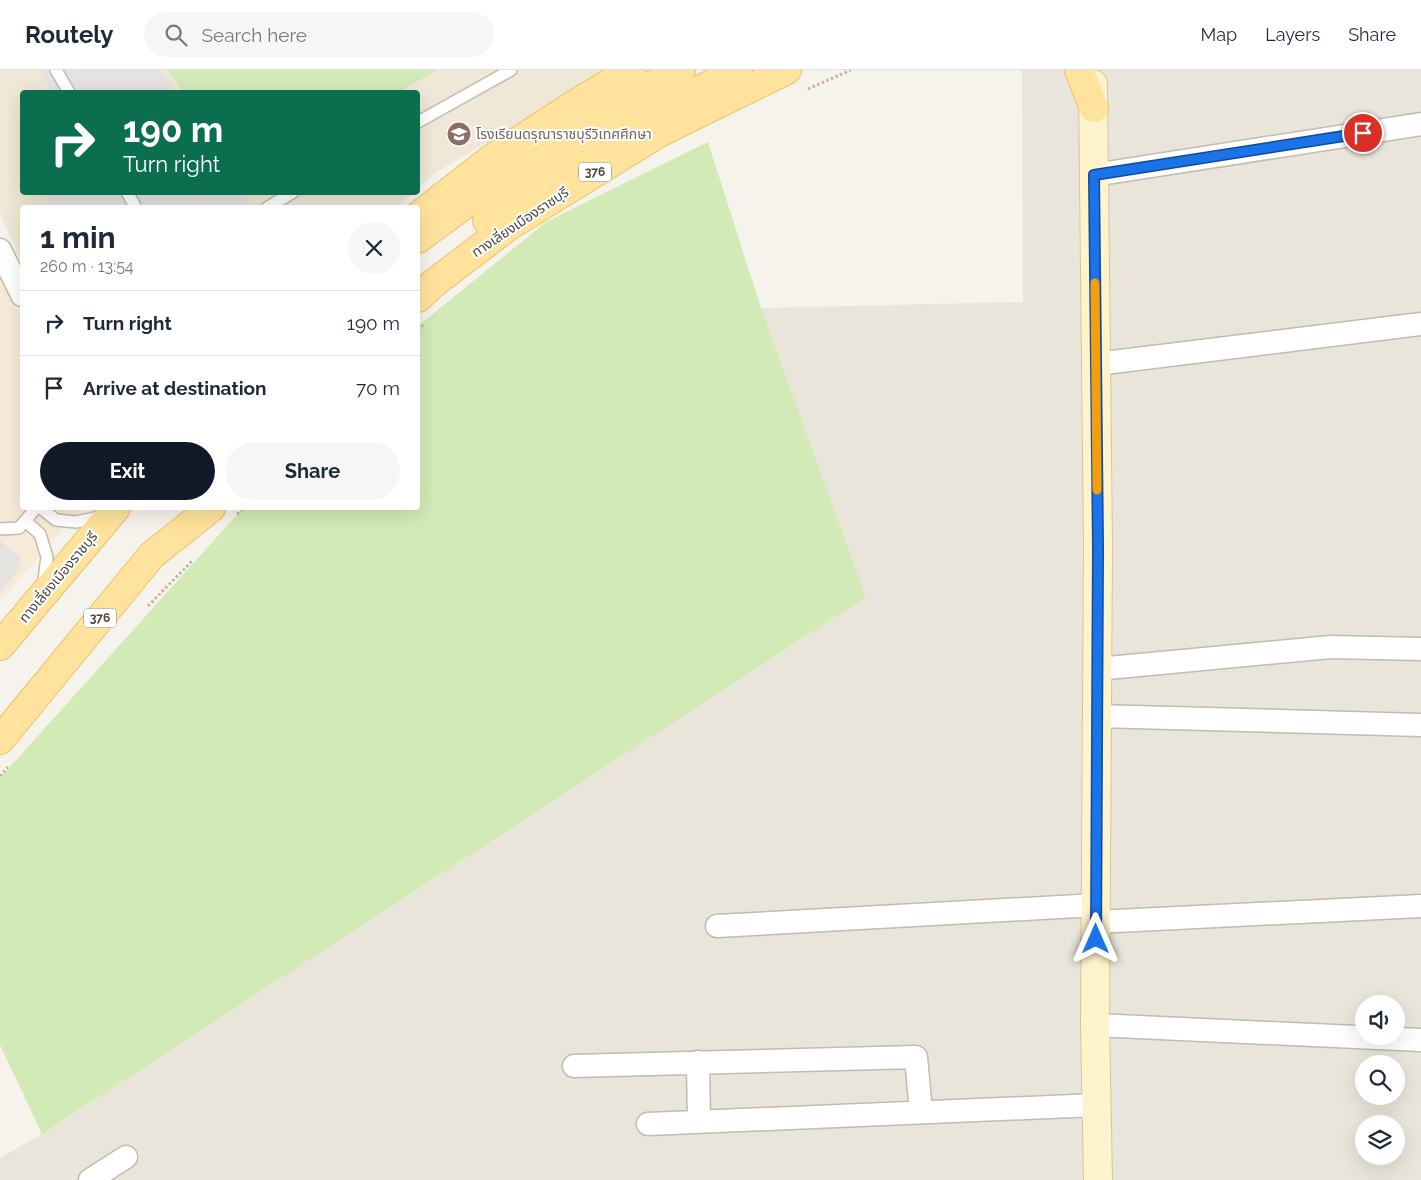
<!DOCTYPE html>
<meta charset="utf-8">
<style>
body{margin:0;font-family:Raleway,"Noto Sans Thai",sans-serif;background:#f6f6f7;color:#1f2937;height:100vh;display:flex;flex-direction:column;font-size:19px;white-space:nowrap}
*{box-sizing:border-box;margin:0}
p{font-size:16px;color:#747a83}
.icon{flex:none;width:28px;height:28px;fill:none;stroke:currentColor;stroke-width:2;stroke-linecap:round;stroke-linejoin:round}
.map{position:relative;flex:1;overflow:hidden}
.panel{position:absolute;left:20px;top:135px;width:400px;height:305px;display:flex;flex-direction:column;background:#fff;border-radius:5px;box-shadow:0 5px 20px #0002}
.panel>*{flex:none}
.hud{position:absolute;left:20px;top:20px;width:400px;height:105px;border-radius:5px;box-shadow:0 5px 20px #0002;background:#0b6e4f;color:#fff;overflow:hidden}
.controls{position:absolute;left:1355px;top:925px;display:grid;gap:10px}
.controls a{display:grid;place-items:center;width:50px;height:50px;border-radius:50%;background:#fff;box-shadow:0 5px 20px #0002;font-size:25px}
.pin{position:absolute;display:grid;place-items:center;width:42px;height:42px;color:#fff;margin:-21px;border:2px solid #fff;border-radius:50%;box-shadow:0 1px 5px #0007}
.me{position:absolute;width:55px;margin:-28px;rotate:0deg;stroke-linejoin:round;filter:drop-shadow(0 0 4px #0008)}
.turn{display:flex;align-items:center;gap:18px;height:105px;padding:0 20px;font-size:22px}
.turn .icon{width:65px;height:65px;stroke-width:2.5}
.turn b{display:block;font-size:35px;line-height:42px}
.round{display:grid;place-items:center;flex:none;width:52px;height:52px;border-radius:26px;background:#f6f6f7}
.overview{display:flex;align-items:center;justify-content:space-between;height:85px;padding:0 20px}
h1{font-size:30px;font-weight:700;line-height:38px}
.action{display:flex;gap:10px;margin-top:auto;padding:10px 20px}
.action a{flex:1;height:58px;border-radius:30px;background:#111827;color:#fff;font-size:20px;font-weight:700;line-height:58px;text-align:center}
.action a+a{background:#f6f6f7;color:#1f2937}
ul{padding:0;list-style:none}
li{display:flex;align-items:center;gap:15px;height:65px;padding:0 20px;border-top:1px solid #e0e1e3}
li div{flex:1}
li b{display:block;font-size:19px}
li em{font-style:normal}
header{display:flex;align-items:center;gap:30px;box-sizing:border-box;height:70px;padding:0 25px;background:#fff;border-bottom:1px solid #e0e1e3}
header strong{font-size:24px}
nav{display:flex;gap:28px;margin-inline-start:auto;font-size:18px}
.search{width:350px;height:45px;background:#f6f6f7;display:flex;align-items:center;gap:12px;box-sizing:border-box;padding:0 18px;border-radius:28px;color:#747a83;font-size:19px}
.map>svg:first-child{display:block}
</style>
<header>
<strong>Routely</strong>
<div class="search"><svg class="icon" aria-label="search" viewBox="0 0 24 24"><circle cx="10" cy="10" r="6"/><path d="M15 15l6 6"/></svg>Search here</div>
<nav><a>Map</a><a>Layers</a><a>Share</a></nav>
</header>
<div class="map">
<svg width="1421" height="1110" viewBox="0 0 1421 1110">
<rect width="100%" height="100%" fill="#f6f3ec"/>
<!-- residential -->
<path fill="#eae5da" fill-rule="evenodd" d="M1022,0h399v1110h-1421v-22l42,-24 824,-537 -105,-289 262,-6zM1364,934h32v32h-32zM1364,994h32v32h-32zM1364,1054h32v32h-32z"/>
<!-- commercial -->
<path fill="#f7ead8" d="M0,207l15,31 7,7v193h59l-81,93z"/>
<!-- education -->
<path fill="#efe8d6" d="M0,0h607l-175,105 -14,14v-97h-396v100l391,1 -17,15h-374v54l-22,-49z"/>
<!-- green -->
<path fill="#d2eab5" d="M168,0h270l-40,22h-215z
M708,72l53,166 105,289 -824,537 -42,-89v-267l243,-270h175v-182l128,-104z"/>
<!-- parking -->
<path fill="#e5e3e0" d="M41,0h120l15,22h-124l-12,-21z
M43,123h200l10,14h-201z
M0,471l21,16 -3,14 -18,21z"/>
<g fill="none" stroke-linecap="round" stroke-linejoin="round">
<defs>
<path id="lane" d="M56,0l13,22
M418,52l93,-52
M127,122l9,16
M267,138l26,-16
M41,438l15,12 20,2 28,-6
M25,451l15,13 7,23 -4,30
M0,459l19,-1 17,-20"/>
<path id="street" d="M1094,105l327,-51
M0,180l22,45
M1096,294l325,-40
M1097,599l234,-22 90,2
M1097,646l324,9
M1096,852l325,-16
M717,856l379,-21
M1095,955l326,15
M698,992l1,60
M574,996l342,-9 5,55
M648,1054l448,-19
M90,1110l36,-23"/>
<path id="secondary" d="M1093,14l5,463 -3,478 3,155"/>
<path id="primary" d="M1079,0l15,38
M418,146l74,-58 83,-54 56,-34
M487,151l42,-32 102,-63 107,-56
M418,169l98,-72 107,-67 58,-30
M418,228l16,-15 75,-57 150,-93 128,-63
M0,576l116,-138
M0,670l152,-185 59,-47"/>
</defs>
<!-- lane casing -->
<use href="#lane" stroke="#c2bbae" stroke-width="14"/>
<!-- street casing -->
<use href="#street" stroke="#c2bbae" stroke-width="25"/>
<!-- secondary casing -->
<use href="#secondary" stroke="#d6c79b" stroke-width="30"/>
<!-- primary casing -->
<use href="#primary" stroke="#e6c16a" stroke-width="30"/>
<!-- path -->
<path stroke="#c4b79f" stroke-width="3" stroke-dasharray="2.5 2.5" stroke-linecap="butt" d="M808,19l43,-19
M418,260l5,-5
M237,444l7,-6
M148,536l45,-46
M0,706l8,-9"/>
<!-- lane -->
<use href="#lane" stroke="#fff" stroke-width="11"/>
<!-- street -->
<use href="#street" stroke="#fff" stroke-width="22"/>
<!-- secondary -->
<use href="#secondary" stroke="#fff3cd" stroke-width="28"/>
<!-- primary -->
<use href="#primary" stroke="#ffe39c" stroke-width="28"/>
</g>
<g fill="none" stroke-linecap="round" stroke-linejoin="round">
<defs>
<path id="route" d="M1096,869l2,-392 -4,-372 269,-42"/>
</defs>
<!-- route casing -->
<use href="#route" stroke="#114b97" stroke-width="12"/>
<!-- route -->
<use href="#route" stroke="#1a73e8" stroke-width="9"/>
<!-- slow -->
<path stroke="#f59e0b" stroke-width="9" d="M1095,213l2,207"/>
</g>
<!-- icons -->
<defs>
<symbol id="school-disc" viewBox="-11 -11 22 22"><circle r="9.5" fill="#8d6e63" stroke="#fff"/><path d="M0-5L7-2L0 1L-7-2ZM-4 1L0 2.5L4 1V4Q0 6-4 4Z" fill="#fff"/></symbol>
</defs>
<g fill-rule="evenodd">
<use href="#school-disc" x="445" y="50" width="28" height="28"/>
</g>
<g text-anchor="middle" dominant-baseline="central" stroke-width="4" stroke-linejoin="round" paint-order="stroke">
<!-- shield labels -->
<g fill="#fff" stroke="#817c74" stroke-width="1">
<rect x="579" y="92.5" width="32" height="19" rx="4"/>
<rect x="84" y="538.5" width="32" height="19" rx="4"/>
</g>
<g font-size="12" font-weight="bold" fill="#4b4439">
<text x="595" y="102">376</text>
<text x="100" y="548">376</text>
</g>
<!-- education labels -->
<g font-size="14" fill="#785e54" stroke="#fff" text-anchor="start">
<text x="476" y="64">โรงเรียนดรุณาราชบุรีวิเทศศึกษา</text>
</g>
<!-- street labels -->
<g font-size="14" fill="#4b4439" stroke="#fff">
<text transform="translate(520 152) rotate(-34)">ทางเลี่ยงเมืองราชบุรี</text>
<text transform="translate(58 507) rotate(-50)">ทางเลี่ยงเมืองราชบุรี</text>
</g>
</g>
</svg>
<div class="controls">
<a><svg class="icon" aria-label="sound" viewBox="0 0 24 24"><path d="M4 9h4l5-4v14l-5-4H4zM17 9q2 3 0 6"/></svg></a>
<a><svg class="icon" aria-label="search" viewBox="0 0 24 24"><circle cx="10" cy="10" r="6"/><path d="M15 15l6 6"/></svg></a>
<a><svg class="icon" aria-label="layers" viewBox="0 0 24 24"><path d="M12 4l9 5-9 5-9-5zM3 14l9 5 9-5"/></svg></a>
</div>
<div class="pin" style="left:1363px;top:63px;background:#d93025"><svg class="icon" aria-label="arrive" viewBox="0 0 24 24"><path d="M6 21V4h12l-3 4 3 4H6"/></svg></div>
<svg class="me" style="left:1096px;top:869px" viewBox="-20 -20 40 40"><path d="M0-17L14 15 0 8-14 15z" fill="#1a73e8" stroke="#fff" stroke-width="4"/></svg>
<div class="hud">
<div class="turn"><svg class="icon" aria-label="right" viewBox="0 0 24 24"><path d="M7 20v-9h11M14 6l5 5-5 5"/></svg><div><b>190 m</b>Turn right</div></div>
</div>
<section class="panel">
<div class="overview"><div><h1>1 min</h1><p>260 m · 13:54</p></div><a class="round"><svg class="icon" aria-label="close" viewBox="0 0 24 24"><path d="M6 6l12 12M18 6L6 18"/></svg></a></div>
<ul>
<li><svg class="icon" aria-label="right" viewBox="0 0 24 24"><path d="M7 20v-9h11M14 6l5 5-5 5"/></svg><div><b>Turn right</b></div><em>190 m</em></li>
<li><svg class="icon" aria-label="arrive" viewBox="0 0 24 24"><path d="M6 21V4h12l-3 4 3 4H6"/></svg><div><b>Arrive at destination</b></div><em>70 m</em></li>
</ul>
<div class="action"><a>Exit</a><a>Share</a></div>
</section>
</div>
